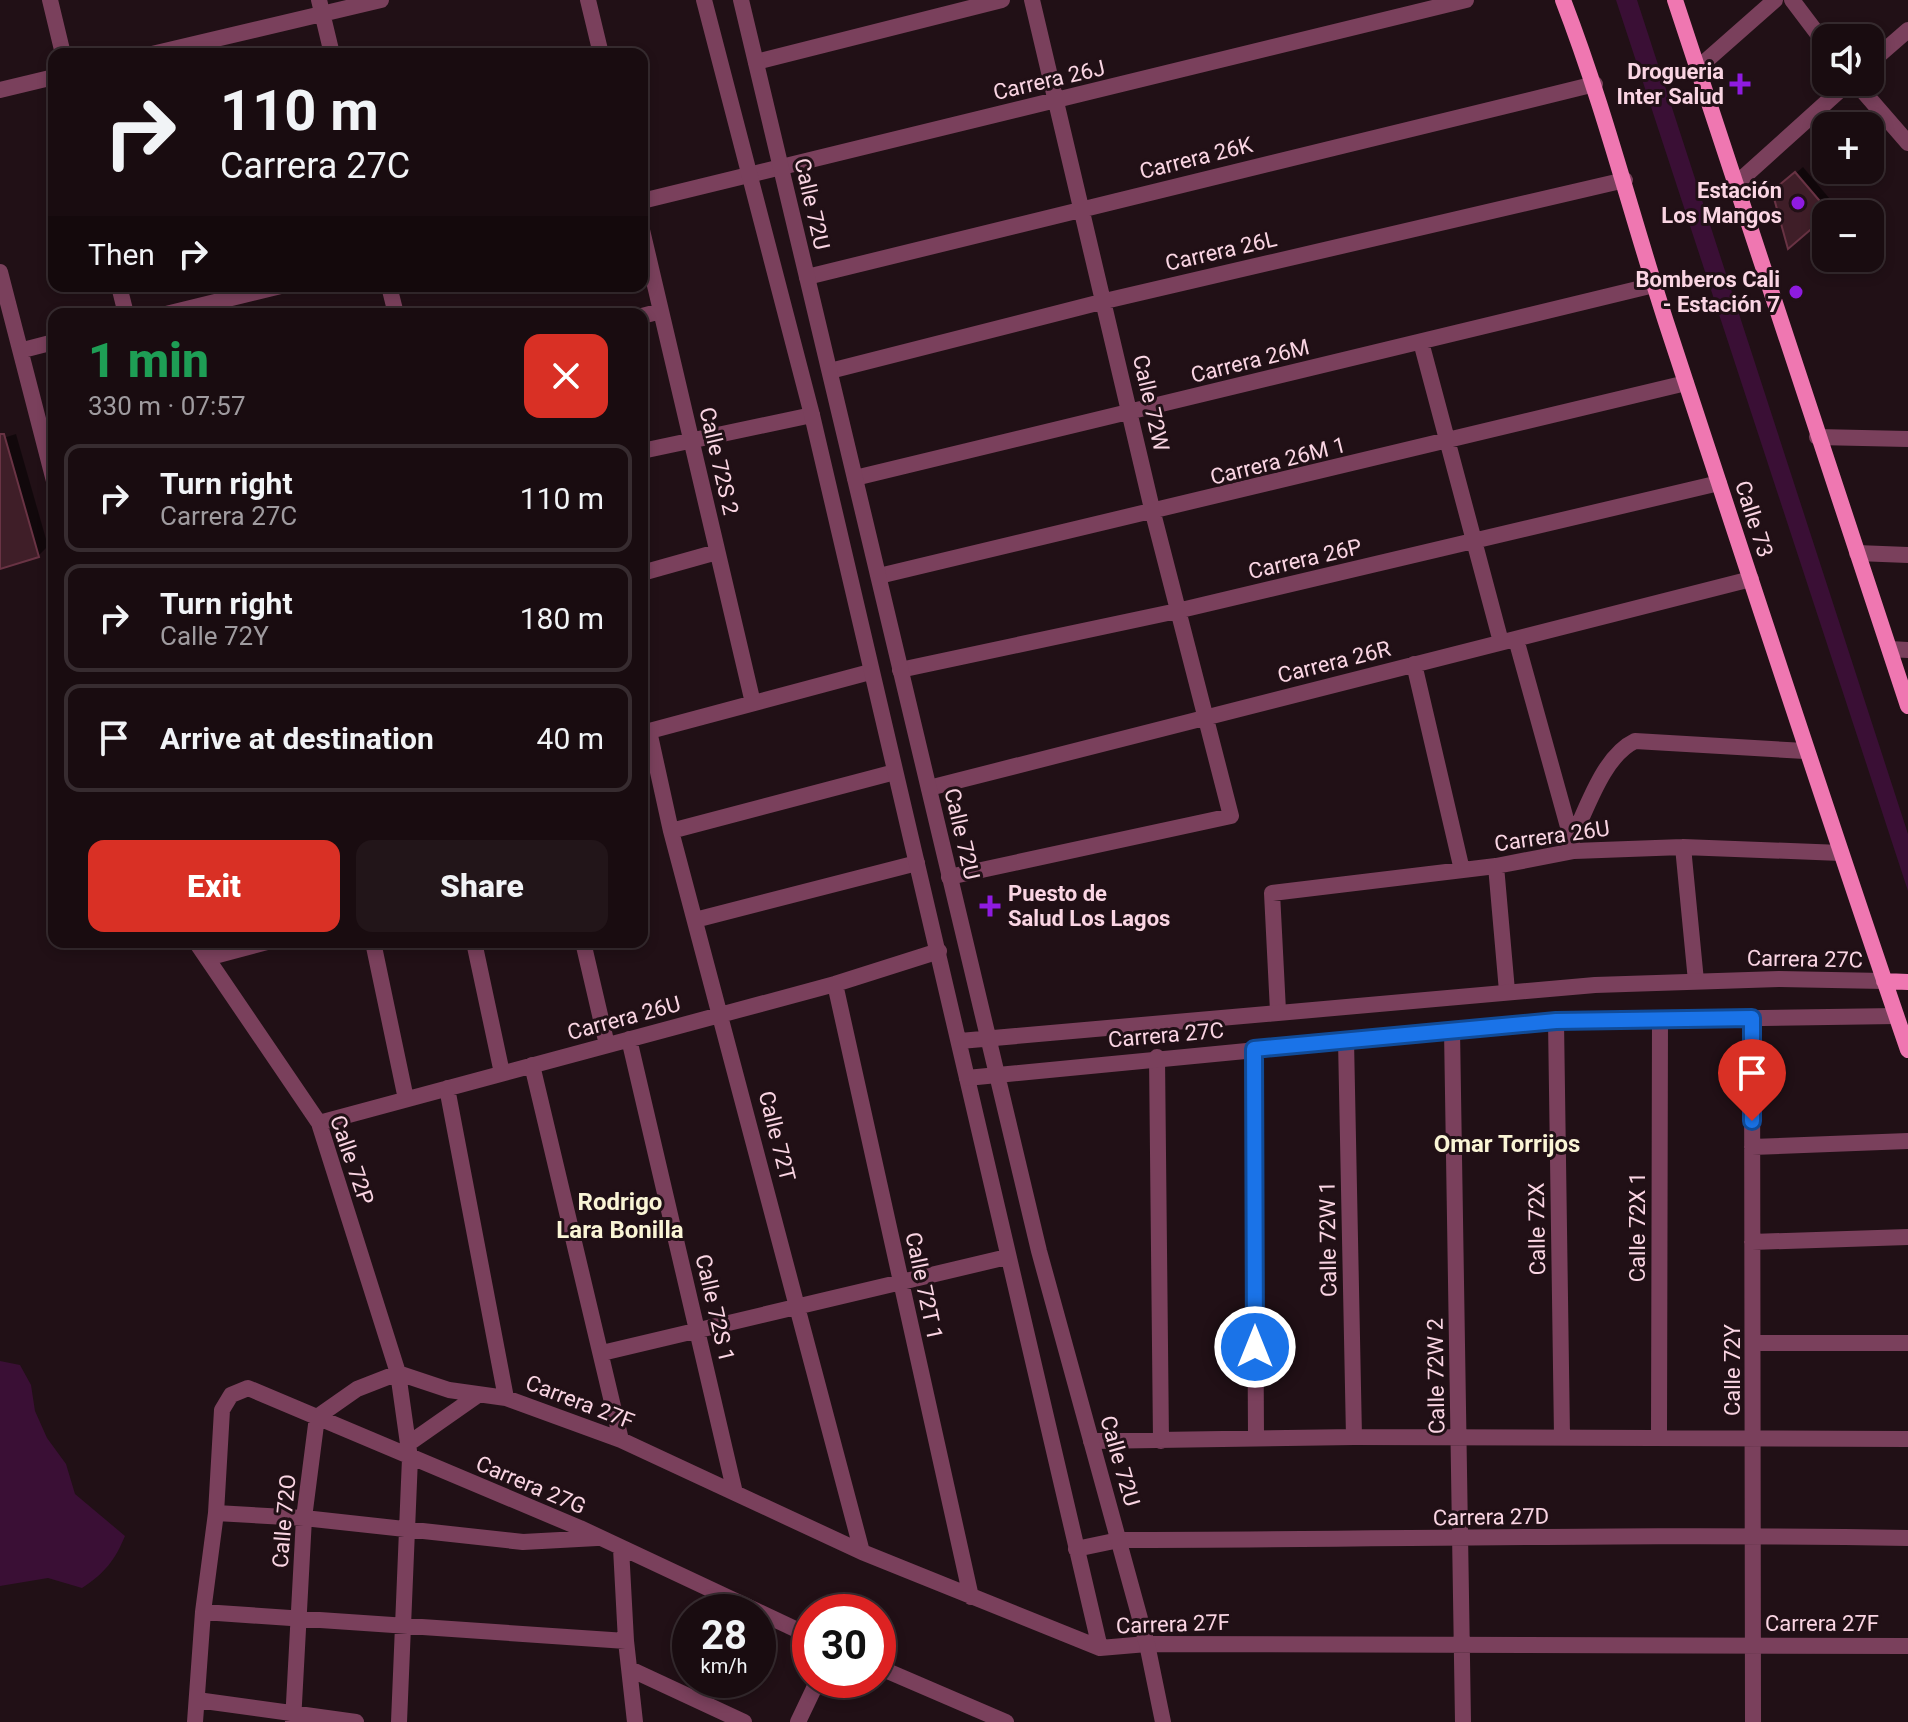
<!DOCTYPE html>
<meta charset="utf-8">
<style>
body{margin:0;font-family:Roboto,sans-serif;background:#221519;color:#f1f3f6;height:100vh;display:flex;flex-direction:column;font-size:30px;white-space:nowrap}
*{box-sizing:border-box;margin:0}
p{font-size:26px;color:#9f9b9f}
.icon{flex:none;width:44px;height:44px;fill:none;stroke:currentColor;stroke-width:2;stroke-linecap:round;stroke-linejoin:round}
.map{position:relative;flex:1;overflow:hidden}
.panel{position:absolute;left:48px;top:308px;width:600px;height:640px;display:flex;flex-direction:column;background:#190c10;border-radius:16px;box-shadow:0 4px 12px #0003,0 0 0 2px #372c30}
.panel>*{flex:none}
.hud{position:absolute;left:48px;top:48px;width:600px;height:244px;border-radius:16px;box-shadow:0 4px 12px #0003,0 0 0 2px #372c30;background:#190c10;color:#f1f3f6;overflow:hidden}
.controls{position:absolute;left:1812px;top:24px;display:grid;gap:16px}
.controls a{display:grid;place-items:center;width:72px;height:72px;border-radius:16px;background:#190c10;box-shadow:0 4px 12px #0003,0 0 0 2px #372c30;font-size:40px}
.speed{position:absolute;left:672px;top:1594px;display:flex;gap:16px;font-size:40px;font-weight:700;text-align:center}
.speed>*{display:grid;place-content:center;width:104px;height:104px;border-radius:50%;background:#190c10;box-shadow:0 4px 12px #0003,0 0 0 2px #372c30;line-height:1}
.speed small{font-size:20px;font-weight:400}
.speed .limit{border:12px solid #d22;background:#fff;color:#111}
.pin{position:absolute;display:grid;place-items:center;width:68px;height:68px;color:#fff;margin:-82px -34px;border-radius:50% 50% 50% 0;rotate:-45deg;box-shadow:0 0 8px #0007}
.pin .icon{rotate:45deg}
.me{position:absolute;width:88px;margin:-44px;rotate:0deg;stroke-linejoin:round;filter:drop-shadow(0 0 6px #0008)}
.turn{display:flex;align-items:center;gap:28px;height:168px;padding:0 40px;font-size:36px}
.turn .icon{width:104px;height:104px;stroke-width:2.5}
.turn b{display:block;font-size:56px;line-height:68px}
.then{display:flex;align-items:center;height:76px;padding:0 40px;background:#0003;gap:16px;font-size:30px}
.round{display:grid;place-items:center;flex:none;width:84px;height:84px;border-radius:16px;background:#221519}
.head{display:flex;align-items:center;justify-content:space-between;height:136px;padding:0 40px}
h1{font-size:48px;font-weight:800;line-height:60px;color:#1e9e55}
.button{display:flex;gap:16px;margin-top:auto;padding:16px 40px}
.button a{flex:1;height:92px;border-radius:16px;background:#d93025;color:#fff;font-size:32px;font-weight:800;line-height:92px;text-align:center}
.button a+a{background:#221519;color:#f1f3f6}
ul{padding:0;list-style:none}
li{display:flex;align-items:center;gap:24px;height:108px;margin:0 16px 12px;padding:0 24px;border:4px solid #372c30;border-radius:16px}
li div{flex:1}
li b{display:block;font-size:30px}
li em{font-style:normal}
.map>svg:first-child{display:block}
</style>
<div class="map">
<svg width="1908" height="1722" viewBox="0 0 1908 1722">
<rect width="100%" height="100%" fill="#211016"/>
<!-- water -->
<path fill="#3a0f35" d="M1616,0h21l271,834v57z
M0,1361l20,4 11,20 4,26 12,27 19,26 9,30 50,42c-10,24 -20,37 -43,52l-34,-10 -48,8z"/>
<!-- shadow -->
<path fill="#0007" d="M1803,167l32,38 -46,40 -7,-60z
M16,434l32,112 -10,10 -38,11v-128z"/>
<!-- building -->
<path fill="#3f1e28" stroke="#693344" stroke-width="2" d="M1795,172l35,41 -42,36 -16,-58z
M0,434h4l35,123 -39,12z"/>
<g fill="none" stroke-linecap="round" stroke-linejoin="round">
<!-- minor -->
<path stroke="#7a405c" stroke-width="16" d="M50,0l13,54
M319,0l13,54
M588,0l13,54
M1792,0l34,45
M152,54l229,-54
M756,62l246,-62
M1870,63l38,-33
M1699,67l76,-67
M1855,82l53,61
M0,90l54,-13
M1737,183l112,-101
M642,201l824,-201
M642,230l111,473
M0,272l54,209
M807,277l788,-193
M119,286l7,28
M389,286l7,28
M166,314l115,-28
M642,316l19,-5
M1421,342l80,300
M23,350l31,-8
M830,371l275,-70 520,-121
M1817,437l91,2
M642,451l170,-36
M855,478l799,-193
M1857,553l51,2
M642,573l75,-21
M879,576l807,-193
M1516,639l56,202
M1890,649l18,1
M1414,664l48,206
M900,670l277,-59 542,-128
M649,731l22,100 191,721
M642,733l228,-61
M929,788l822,-209
M671,831l224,-59
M1572,839c15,-30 31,-83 63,-98l170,10
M1683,847l13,134
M1496,866l11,125
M949,877l282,-61 -78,-303 -121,-513
M695,920l222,-57
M196,942l123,181 79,250 12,85 -11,264
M373,942l33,157
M474,942l28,131
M583,942l24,103
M207,958l60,-16
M835,984l136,613
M1278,1011l-6,-118 224,-27 78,-15 109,-4 158,6
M1752,1018l1,704
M1556,1021l6,415
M1452,1030l11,692
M629,1039l106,454
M1346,1040l8,397
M1254,1049l2,388
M1157,1057l4,384
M532,1065l89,375
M967,1078l133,570
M447,1088l59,310
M319,1123l516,-139 104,-33
M1752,1147l156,-6
M1752,1242l156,-5
M1755,1343h153
M602,1353l405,-96
M398,1373l51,17 57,8 115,42 241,112 238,96 47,-4 761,2
M1659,1436l1,-418
M1091,1441l263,-4 554,2
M408,1444l70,-49
M216,1513l88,5 219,24 74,-4
M621,1548l5,93 9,81
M1076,1549l43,-9c263,0 526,-7 789,-2
M203,1612l423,29
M878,1667l128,55
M630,1669l114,53
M197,1700l159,22
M195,1722l8,-110 13,-99 6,-103 9,-15 17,-7 332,140 230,108
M293,1722l11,-204 13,-101 40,-28 41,-16
M798,1722l20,-42"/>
<!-- tertiary -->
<path stroke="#7a405c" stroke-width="16" d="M704,0l108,415 155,663 589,-57 340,-5
M741,0l298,1251 108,393 16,78
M960,1041l635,-56 184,-6 105,2"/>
<!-- secondary -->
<path stroke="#ef77b1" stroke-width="16" d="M1563,0c41,106 68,214 103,322 80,243 159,486 242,728
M1675,0l233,706
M1884,981l24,1"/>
</g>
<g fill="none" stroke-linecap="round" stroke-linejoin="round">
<defs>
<path id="route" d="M1255,1347l-1,-298 302,-28 196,-3v103"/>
</defs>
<!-- route casing -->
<use href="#route" stroke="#114b97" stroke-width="20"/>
<!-- route -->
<use href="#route" stroke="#1a73e8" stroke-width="14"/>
</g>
<!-- markers -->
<g fill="#8f1be0" stroke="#211016" stroke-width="3">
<path d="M1736 72h8v8h8v8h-8v8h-8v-8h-8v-8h8z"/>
<circle cx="1798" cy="203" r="8"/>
<circle cx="1796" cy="292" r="8"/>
<path d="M986 894h8v8h8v8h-8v8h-8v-8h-8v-8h8z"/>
</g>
<g text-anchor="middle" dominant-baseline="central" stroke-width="6" stroke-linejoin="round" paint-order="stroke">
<!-- poi labels -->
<g font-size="22" font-weight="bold" fill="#fad5e3" stroke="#211016" text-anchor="end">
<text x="1724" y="71">Drogueria<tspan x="1724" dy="25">Inter Salud</tspan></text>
<text x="1782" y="190">Estación<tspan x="1782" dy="25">Los Mangos</tspan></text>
<text x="1780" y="279">Bomberos Cali<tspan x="1780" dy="25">- Estación 7</tspan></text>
<text x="1008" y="893" text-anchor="start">Puesto de<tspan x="1008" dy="25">Salud Los Lagos</tspan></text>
</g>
<!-- street labels -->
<g font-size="22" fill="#fad5e3" stroke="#211016">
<text transform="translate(1049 80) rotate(-13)">Carrera 26J</text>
<text transform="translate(1196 158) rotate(-14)">Carrera 26K</text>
<text transform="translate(812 204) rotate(77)">Calle 72U</text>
<text transform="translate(1221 251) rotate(-13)">Carrera 26L</text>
<text transform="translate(1250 361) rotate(-14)">Carrera 26M</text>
<text transform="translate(1151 403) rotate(77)">Calle 72W</text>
<text transform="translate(719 461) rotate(77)">Calle 72S 2</text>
<text transform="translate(1278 461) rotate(-14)">Carrera 26M 1</text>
<text transform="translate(1754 519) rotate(72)">Calle 73</text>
<text transform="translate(1305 559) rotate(-13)">Carrera 26P</text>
<text transform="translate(1334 662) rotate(-14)">Carrera 26R</text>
<text transform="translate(962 834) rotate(77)">Calle 72U</text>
<text transform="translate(1552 836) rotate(-8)">Carrera 26U</text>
<text transform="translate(1805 959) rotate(1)">Carrera 27C</text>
<text transform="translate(624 1018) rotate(-15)">Carrera 26U</text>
<text transform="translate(1166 1035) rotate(-5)">Carrera 27C</text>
<text transform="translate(777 1136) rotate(76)">Calle 72T</text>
<text transform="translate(352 1160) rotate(71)">Calle 72P</text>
<text transform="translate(1637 1227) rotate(-90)">Calle 72X 1</text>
<text transform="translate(1537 1229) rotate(-91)">Calle 72X</text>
<text transform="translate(1328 1239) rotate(-91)">Calle 72W 1</text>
<text transform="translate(924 1286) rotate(78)">Calle 72T 1</text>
<text transform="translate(715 1308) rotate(77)">Calle 72S 1</text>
<text transform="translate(1732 1370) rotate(-90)">Calle 72Y</text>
<text transform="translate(1436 1376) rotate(-91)">Calle 72W 2</text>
<text transform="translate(580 1402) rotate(21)">Carrera 27F</text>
<text transform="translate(1120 1461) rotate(74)">Calle 72U</text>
<text transform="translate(531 1485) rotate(23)">Carrera 27G</text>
<text transform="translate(1491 1517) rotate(-1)">Carrera 27D</text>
<text transform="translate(284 1521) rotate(-85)">Calle 72O</text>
<text x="1822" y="1623">Carrera 27F</text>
<text transform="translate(1173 1624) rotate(-2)">Carrera 27F</text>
</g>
<!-- neighbourhood labels -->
<g font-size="24" font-weight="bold" fill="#faf5d6" stroke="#211016">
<text x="1507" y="1144">Omar Torrijos</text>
<text x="620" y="1202">Rodrigo<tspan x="620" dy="28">Lara Bonilla</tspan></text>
</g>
</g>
</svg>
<div class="controls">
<a><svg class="icon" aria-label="sound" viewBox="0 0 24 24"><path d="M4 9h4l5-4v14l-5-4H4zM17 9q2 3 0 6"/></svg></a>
<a>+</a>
<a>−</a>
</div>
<div class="speed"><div>28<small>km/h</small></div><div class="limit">30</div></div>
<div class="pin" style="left:1752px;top:1121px;background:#d93025"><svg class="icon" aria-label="arrive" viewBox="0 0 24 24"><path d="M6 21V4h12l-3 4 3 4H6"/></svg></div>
<svg class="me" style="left:1255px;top:1347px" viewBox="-20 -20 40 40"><circle r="17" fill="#1a73e8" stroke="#fff" stroke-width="3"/><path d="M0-11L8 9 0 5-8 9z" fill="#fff"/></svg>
<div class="hud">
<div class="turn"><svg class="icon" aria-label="right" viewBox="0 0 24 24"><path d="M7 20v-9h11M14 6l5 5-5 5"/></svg><div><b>110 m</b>Carrera 27C</div></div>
<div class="then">Then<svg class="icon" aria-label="right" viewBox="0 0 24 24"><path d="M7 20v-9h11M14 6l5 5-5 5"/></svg></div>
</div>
<section class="panel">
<div class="head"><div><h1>1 min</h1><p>330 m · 07:57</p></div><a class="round" style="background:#d93025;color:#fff"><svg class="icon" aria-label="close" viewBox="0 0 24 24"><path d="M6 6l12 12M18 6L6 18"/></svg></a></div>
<ul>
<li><svg class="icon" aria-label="right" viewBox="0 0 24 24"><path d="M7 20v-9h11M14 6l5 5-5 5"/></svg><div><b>Turn right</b><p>Carrera 27C</p></div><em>110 m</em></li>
<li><svg class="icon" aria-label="right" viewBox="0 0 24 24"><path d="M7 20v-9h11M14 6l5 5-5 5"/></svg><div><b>Turn right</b><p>Calle 72Y</p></div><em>180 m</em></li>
<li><svg class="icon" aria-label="arrive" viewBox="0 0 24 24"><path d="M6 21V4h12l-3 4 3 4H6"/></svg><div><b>Arrive at destination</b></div><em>40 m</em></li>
</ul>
<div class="button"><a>Exit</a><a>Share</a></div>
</section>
</div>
